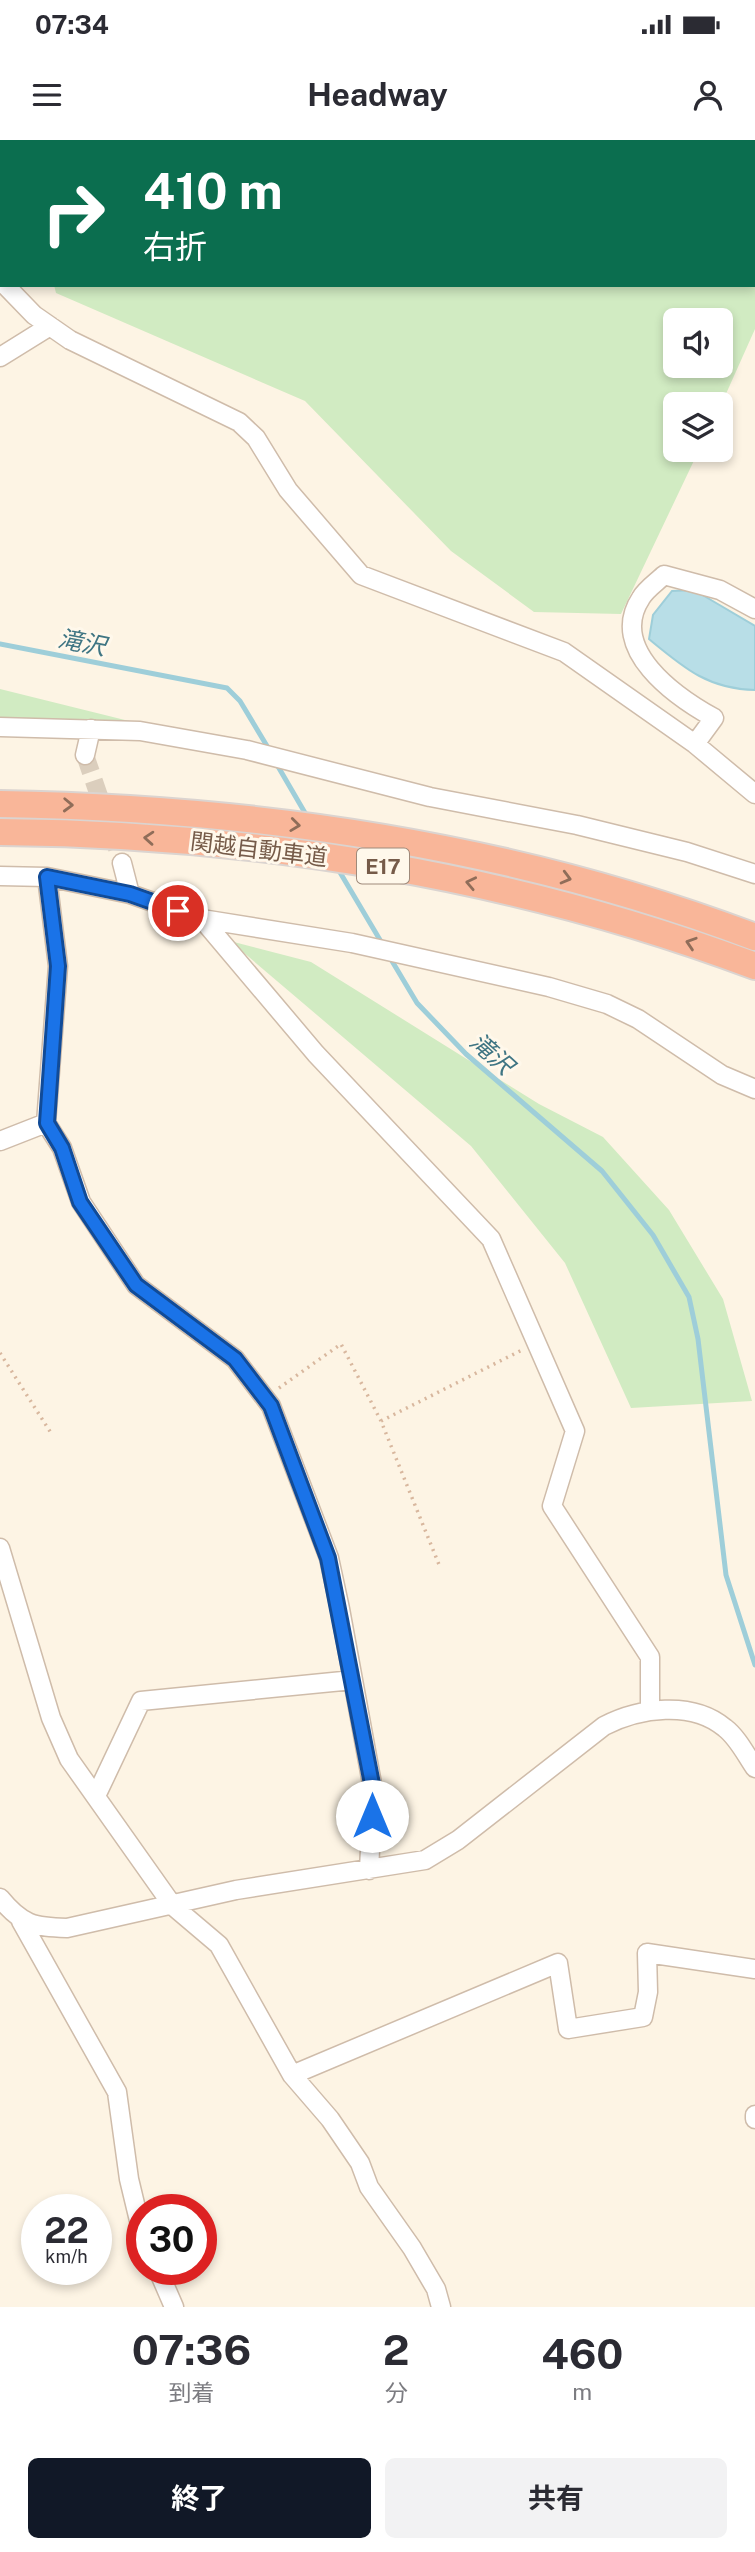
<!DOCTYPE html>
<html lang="ja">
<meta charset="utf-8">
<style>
body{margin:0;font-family:"Public Sans","Noto Sans JP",sans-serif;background:#f2f2f3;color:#2b2b33;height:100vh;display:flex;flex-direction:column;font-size:26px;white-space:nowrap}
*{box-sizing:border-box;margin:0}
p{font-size:23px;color:#7c7c81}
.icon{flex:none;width:38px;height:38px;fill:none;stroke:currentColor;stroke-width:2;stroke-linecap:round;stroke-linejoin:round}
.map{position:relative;height:2167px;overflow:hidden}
.panel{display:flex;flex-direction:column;background:#fff;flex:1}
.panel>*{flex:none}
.banner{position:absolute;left:0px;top:0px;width:756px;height:147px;box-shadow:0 4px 10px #0003;background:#0b6e4f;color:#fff;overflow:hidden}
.controls{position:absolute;left:663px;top:168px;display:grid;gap:14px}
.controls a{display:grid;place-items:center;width:70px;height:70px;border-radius:10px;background:#fff;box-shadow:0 4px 10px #0003;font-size:35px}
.speed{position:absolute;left:21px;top:2054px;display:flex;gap:14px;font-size:35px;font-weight:700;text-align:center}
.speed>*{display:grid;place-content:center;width:91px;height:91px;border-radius:50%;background:#fff;box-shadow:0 4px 10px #0003;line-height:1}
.speed small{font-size:18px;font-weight:400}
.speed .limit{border:10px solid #d22;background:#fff;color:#111}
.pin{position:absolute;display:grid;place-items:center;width:60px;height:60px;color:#fff;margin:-30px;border:4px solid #fff;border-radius:50%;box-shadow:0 2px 7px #0007}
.me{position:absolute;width:77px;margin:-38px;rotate:0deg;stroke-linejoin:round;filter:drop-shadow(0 0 5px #0008)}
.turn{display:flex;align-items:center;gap:24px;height:147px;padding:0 28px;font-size:32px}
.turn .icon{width:91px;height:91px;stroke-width:2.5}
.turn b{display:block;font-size:49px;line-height:60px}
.eta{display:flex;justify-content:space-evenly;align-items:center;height:119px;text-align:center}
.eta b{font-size:42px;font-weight:700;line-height:49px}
.primary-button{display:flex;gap:14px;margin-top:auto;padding:14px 28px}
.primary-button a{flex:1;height:80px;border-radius:10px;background:#111827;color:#fff;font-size:28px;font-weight:700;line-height:80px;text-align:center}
.primary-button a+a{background:#f2f2f3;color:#2b2b33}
.status{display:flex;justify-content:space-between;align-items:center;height:49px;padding:0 35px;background:#fff;direction:ltr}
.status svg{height:19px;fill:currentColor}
header{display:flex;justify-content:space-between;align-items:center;height:91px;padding:0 28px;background:#fff;font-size:32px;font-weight:700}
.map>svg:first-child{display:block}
</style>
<div class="status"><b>07:34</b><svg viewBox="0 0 49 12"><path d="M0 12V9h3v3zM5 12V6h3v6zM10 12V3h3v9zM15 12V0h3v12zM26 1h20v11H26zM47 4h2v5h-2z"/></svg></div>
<header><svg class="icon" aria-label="menu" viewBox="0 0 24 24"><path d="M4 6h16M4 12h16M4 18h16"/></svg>Headway<svg class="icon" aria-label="person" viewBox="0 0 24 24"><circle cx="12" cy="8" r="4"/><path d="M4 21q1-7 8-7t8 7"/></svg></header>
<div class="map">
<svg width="755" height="2167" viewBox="0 0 755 2167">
<rect width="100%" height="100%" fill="#fdf4e4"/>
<!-- green -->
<path fill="#d1ebc2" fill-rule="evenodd" d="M15,0h740v189l-34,76 -45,-1v46h23l-78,164 -87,-2 -83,-61 -146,-150 -249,-108 -2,-8h700v-143zM676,180h45v46h-45z
M0,549l133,33 -133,6z
M230,801l81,21 228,142 64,33 66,73 54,89 29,102 -121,7 -66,-145 -94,-117z"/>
<!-- water -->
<path fill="#b8dee7" stroke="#9eced9" stroke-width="2" d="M694,450l61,36v64c-47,-1 -71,-22 -106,-51l4,-24 19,-24z"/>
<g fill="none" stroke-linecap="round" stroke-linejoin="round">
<!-- stream -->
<path stroke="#9eced9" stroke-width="5" d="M0,504l227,44 13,13 30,50
M276,623l32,55
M338,729l45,76
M389,816l28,47 49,51 136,117 51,64 36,62 9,42 28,236 29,90"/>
<!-- minor-tunnel -->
<path stroke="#dbcebd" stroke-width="18" stroke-dasharray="18 9" stroke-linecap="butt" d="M85,615l37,108"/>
<defs>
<path id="minor" d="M5,145l29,30 36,25 169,82 17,16 32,52 73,85 203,77 131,92 60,50
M0,217l50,-31
M0,587l140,4 107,19 183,47 147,28 110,27 68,22
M695,604l19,-26c-38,-21 -107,-69 -73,-120 5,-9 16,-16 23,-23l56,15 35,19
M85,615l6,-26
M122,723l8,31
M0,736l47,1 83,17 72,25 150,24 197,44 58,17 31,15 84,56 33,14
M47,737l11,89 -12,157 16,25 19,54 55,83 99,74 36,47 58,152 11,51 33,180 -4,81
M202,779l114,135 175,185 84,192 -23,75 98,151v53
M0,1001l46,-18
M0,1408l51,170 18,41 104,147 46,39 73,130 38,44 30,44 9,24 43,61 24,41 5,18
M96,1656l45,-95 212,-21
M0,1758c22,27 34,29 67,30l169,-38 189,-30 33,-20 146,-114c35,-18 88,-26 121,2 13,10 21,27 30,40
M21,1781l96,171 12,87 13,54
M292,1935l266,-112 10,66 75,-12 5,-25 -1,-39 108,16
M755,1975v4
M158,2130l16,37"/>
<path id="highway" d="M0,664c256,4 515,42 755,133
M0,692c256,2 515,44 755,134"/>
</defs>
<!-- minor casing -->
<use href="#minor" stroke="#cfbcaa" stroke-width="21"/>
<!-- highway casing -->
<use href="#highway" stroke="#dbd4d0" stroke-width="30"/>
<!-- path -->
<path stroke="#d8b79e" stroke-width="3.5" stroke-dasharray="2 5" stroke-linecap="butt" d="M0,1213l51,80
M279,1248l62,-44 40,77 59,146
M381,1281l141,-71"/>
<!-- minor -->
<use href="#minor" stroke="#fff" stroke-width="18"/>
<!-- highway -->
<use href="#highway" stroke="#f9b699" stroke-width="26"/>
</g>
<!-- one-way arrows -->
<defs><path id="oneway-chevron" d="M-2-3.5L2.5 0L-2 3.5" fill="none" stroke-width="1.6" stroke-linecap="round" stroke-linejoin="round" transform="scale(1.75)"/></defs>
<g stroke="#906d59">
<use href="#oneway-chevron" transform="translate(68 665) rotate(2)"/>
<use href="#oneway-chevron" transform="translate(295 685) rotate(7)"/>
<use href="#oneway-chevron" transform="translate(149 698) rotate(-176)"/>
<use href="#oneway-chevron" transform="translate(566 738) rotate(15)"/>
<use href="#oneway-chevron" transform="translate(471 743) rotate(-168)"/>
<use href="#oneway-chevron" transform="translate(691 803) rotate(-162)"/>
</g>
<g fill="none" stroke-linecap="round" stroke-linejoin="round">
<defs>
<path id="route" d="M178,771l-48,-17 -83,-17 11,89 -11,157 15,25 18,54 56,83 99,74 36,47 57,152 45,231 -1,27"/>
</defs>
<!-- route casing -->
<use href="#route" stroke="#114b97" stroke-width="18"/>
<!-- route -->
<use href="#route" stroke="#1a73e8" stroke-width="12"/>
</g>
<g text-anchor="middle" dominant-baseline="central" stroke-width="6" stroke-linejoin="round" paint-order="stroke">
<!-- shield labels -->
<rect fill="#fff8eb" stroke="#9f8a7a" stroke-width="2" x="357" y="708.5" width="52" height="35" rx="5"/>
<g font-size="21" font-weight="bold" fill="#765b49">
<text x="383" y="726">E17</text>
</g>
<!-- street labels -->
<g font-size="23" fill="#765b49" stroke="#fff8eb">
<text transform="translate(259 709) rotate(7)">関越自動車道</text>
</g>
<!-- water labels -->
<g font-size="24" font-style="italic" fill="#3f7583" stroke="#fff8eb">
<text transform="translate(82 502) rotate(11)">滝沢</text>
<text transform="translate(492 913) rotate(42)">滝沢</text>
</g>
</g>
</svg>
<div class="controls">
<a><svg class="icon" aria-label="sound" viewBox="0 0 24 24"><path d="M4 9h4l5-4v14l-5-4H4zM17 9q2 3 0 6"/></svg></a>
<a><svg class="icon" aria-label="layers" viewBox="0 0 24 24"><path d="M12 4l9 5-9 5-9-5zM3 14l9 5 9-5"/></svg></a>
</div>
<div class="speed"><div>22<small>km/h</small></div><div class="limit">30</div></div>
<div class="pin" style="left:178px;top:771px;background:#d93025"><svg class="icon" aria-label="arrive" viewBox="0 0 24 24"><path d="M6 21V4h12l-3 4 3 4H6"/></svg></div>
<svg class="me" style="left:372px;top:1676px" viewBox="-20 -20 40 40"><circle r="19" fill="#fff"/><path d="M0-13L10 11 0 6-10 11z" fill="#1a73e8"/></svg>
<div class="banner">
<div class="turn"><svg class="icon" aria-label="right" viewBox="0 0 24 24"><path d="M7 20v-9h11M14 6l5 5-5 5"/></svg><div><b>410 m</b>右折</div></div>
</div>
</div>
<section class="panel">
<div class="eta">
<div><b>07:36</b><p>到着</p></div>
<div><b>2</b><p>分</p></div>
<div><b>460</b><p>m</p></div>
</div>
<div class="primary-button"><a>終了</a><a>共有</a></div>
</section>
